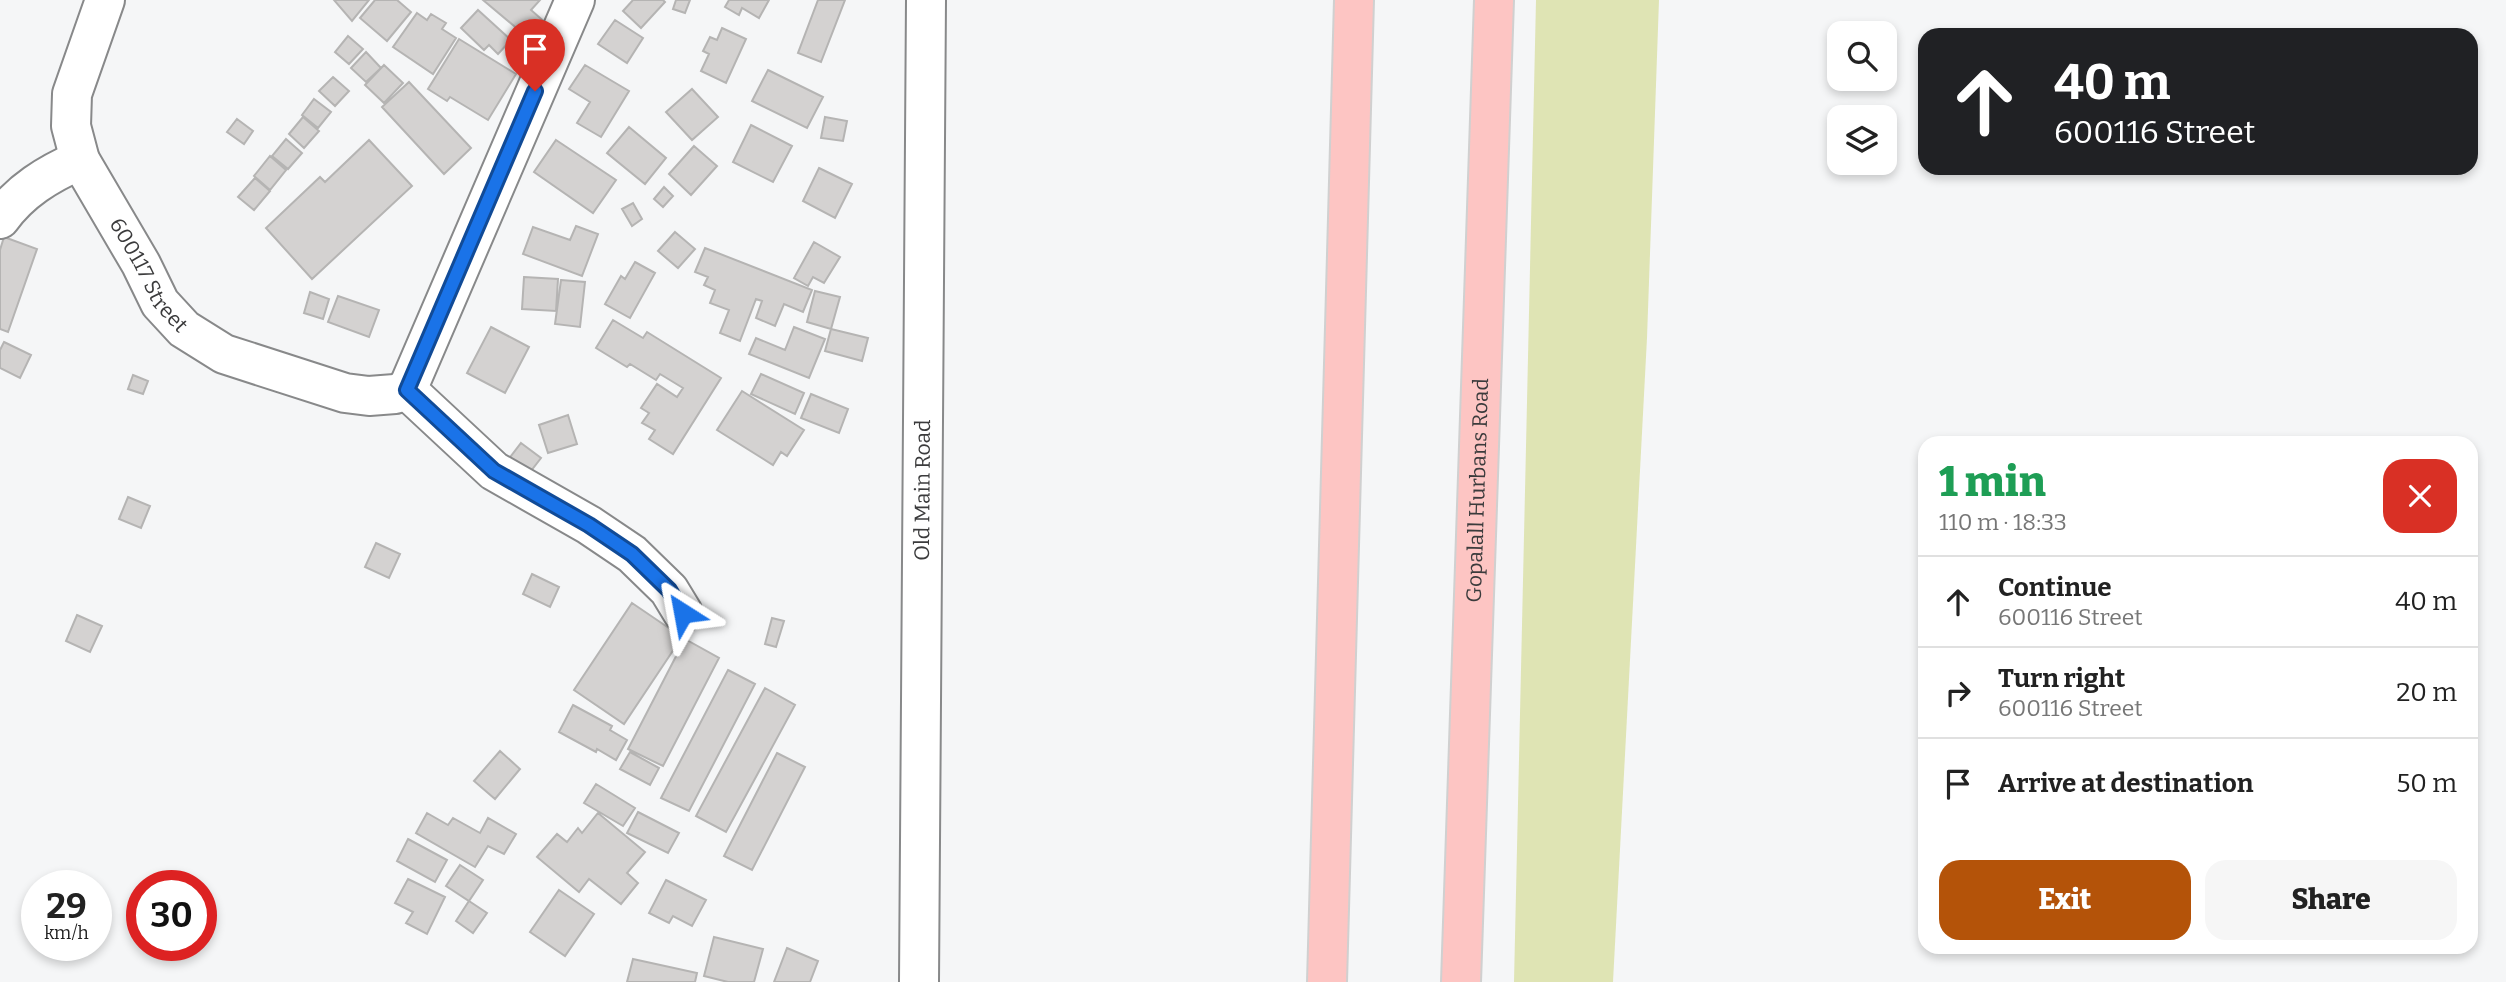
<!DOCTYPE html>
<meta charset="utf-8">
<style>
body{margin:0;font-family:Bitter,serif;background:#f6f6f6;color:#222;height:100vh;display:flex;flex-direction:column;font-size:26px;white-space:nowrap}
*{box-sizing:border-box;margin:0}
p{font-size:23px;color:#767676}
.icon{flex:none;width:38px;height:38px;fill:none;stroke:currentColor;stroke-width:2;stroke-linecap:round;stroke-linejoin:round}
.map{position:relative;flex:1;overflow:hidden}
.details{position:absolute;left:1918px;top:436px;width:560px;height:518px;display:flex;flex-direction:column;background:#fff;border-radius:21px;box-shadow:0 4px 10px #0003}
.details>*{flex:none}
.guide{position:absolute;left:1918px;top:28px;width:560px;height:147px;border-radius:21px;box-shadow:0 4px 10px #0003;background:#202124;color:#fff;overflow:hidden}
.buttons{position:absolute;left:1827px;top:21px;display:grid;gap:14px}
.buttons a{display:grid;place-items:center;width:70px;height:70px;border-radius:14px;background:#fff;box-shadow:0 4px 10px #0003;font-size:35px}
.speed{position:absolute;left:21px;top:870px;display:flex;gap:14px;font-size:35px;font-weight:700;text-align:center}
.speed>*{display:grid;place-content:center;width:91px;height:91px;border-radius:50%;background:#fff;box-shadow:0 4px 10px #0003;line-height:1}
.speed small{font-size:18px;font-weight:400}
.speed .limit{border:10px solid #d22;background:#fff;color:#111}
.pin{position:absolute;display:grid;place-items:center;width:60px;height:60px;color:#fff;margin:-72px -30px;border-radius:50% 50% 50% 0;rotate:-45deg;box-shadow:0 0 7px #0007}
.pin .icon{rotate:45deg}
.me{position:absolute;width:77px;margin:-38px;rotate:326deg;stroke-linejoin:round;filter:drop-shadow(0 0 5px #0008)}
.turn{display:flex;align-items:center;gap:24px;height:147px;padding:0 21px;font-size:32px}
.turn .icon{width:91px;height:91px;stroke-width:2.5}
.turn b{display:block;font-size:49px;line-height:60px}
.round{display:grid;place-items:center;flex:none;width:74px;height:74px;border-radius:21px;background:#f6f6f6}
.headline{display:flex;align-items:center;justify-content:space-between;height:119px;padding:0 21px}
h1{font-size:42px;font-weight:800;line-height:52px;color:#1e9e55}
.action{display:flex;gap:14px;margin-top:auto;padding:14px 21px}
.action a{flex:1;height:80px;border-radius:21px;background:#b45309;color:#fff;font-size:28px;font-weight:800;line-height:80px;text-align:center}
.action a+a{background:#f6f6f6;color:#222}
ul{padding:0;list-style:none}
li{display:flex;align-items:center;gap:21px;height:91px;padding:0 21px;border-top:2px solid #e0e0e0}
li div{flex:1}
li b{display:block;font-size:26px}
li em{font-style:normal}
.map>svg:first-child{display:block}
</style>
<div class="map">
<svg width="2506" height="982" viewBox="0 0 2506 982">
<rect width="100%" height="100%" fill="#f5f6f7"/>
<!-- green -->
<path fill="#dfe4b4" d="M1536,0h123l-12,338 -34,644h-99z"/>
<!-- building -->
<path fill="#d4d2d1" stroke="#b5b4b3" stroke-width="2" d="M334,0h35l-17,21z
M375,0h22l14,12 -24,29 -27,-23z
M483,0h57l-9,10 16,14 -15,17z
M633,0h30l2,2 -24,26 -18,-17z
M676,0h14l-5,13 -12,-4z
M729,0h40l-10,18 -17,-10 -3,7 -14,-8z
M818,0h27l-24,62 -23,-9z
M478,10l33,30 -13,14 -9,-9 -5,5 -23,-22z
M417,13l10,7 4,-6 15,9 -4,6 14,9 -23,36 -40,-27z
M615,20l28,18 -16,25 -29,-19z
M722,28l24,11 -20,44 -25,-12 8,-17 -6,-3 7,-14 7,3z
M348,36l15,13 -14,15 -14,-12z
M459,39l57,35 -28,46 -38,-23 -3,4 -19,-12z
M366,52l15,16 -15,14 -15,-14z
M384,65l19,18 -19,20 -19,-18z
M585,65l44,26 -28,46 -24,-14 13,-21 -21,-13z
M768,70l55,27 -16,31 -55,-27z
M333,77l16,14 -14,15 -16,-15z
M409,82l62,66 -27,26 -62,-67z
M692,89l26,28 -26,23 -26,-28z
M314,99l17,13 -13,16 -16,-13z
M303,117l16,14 -15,17 -15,-14z
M825,117l22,4 -4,20 -22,-3z
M237,119l16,12 -9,13 -17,-12z
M751,125l41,21 -19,36 -40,-20z
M629,127l37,31 -21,26 -38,-31z
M286,139l16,14 -14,16 -16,-13z
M369,140l43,46 -100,93 -46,-51 54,-51 5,5z
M556,140l60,40 -23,33 -59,-41z
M694,146l23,20 -26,29 -22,-21z
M270,156l16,14 -16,20 -16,-14z
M819,168l33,16 -17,34 -32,-17z
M255,178l15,13 -16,19 -16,-13z
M664,187l9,9 -10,11 -9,-8z
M633,203l9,16 -10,7 -10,-17z
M576,226l22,8 -16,42 -59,-22 10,-27 37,13z
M675,232l20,17 -17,19 -20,-17z
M4,237l33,12 -29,83 -8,-3v-79z
M814,242l26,15 -16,26 -11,-6 -5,9 -14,-8z
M705,248l107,42 -9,22 -19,-8 -9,22 -19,-8 6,-17 -6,-2 -16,42 -20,-8 9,-23 -19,-7 5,-13 -11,-5 4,-8 -13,-5z
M635,262l20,11 -25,45 -25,-14 16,-28 4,3z
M524,277l34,2 -2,32 -34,-2z
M561,280l24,2 -5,45 -25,-3z
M815,291l25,6 -9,32 -24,-7z
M310,292l19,7 -6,20 -19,-6z
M338,296l41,14 -10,27 -41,-15z
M613,320l30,18 4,-6 74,46 -48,76 -24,-15 6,-9 -13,-7 7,-10 -8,-5 16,-24 20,13 6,-9 -23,-14 -4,6 -26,-16 -3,3 -31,-19z
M491,327l38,20 -24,46 -38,-20z
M794,327l31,12 -16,39 -60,-24 7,-16 29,12z
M831,329l37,9 -6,23 -37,-10z
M4,342l27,13 -11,23 -20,-10v-18z
M761,374l43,19 -9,21 -44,-20z
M133,375l15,6 -5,13 -15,-5z
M742,391l62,39 -17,26 -6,-4 -8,13 -56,-35z
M811,394l37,15 -9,24 -38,-15z
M568,415l9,29 -29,9 -9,-28z
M521,443l20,15 -14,18 -19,-16z
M128,497l22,9 -9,22 -22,-9z
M376,543l24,11 -11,24 -24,-11z
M532,574l27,13 -9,20 -27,-13z
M632,603l50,34 -58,87 -50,-34z
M77,615l25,11 -12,26 -24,-11z
M772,618l12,3 -8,26 -11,-3z
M685,639l34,19 -56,108 -35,-17z
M728,670l27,14 -66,127 -28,-13z
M765,688l30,17 -69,127 -30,-16z
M573,705l39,21 -2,4 17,10 -11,20 -19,-11 -1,3 -37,-20z
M500,751l20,18 -25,30 -21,-18z
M630,752l29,16 -9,17 -30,-16z
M777,753l28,14 -53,103 -28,-14z
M596,784l39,24 -12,18 -39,-23z
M638,812l41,21 -11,20 -41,-20z
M427,813l21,12 5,-7 27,15 8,-15 28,16 -12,20 -16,-8 -13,21 -59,-34z
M598,813l47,39 -18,21 11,10 -17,21 -32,-25 -10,13 -42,-35 20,-23 10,8 11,-14 4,5z
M408,839l39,21 -12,22 -38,-21z
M460,865l23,15 -14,21 -23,-15z
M408,879l37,18 -18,37 -21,-11 7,-11 -18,-9z
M666,880l40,20 -14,26 -19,-10 -4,7 -20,-10z
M559,890l35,24 -29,42 -35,-24z
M469,901l18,12 -14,20 -17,-12z
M714,937l49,12 -9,33h-26l-24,-6z
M787,948l31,13 -8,21h-36z
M633,959l64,14 -2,9h-68z"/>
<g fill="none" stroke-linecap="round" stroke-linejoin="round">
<defs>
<g id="minor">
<path id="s1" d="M105,0l-33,94 -1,32 9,34 61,104 19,39 24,26 40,25 121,39 24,3 26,-2 12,-4"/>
<path d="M575,0l-168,390 87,81 95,54 43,29 37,36 14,23"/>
<path d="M0,219c20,-28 48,-45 80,-59"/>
<path id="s2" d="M919,982l7,-982"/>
</g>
<g id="major">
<path d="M1327,982l27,-982"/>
<path id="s3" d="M1461,982l33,-982"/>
</g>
</defs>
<!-- minor casing -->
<use href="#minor" stroke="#88898a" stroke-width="42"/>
<!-- major casing -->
<use href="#major" stroke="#d0d0d0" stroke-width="42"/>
<!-- minor -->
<use href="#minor" stroke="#fff" stroke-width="38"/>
<!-- major -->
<use href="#major" stroke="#fdc5c3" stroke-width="38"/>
</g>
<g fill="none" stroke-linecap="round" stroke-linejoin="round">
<defs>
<path id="route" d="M535,91l-128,299 87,81 95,54 43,29 37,36 14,23"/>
</defs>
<!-- route casing -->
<use href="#route" stroke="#114b97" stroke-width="18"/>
<!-- route -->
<use href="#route" stroke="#1a73e8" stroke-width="12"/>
</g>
<g text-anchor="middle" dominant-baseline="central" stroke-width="5" stroke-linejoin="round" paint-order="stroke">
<!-- street labels -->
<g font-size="21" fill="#3b3b3c" stroke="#f5f6f7">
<text stroke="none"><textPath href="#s1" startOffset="301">600117 Street</textPath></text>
<text stroke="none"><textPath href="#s2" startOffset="492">Old Main Road</textPath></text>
<text stroke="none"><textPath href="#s3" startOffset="492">Gopalall Hurbans Road</textPath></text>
</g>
</g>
</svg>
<div class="buttons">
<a><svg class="icon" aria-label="search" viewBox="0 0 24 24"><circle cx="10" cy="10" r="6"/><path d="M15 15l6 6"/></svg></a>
<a><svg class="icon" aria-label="layers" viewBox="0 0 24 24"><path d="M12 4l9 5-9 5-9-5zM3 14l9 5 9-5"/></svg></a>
</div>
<div class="speed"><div>29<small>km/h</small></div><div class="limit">30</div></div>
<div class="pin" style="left:535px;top:91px;background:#d93025"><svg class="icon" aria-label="arrive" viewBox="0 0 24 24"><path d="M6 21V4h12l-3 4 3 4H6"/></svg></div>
<svg class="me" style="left:683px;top:613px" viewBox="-20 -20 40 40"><path d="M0-17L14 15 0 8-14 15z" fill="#1a73e8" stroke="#fff" stroke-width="4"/></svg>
<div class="guide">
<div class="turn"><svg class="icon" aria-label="ahead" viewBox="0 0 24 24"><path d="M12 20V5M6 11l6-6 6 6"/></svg><div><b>40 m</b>600116 Street</div></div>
</div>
<section class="details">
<div class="headline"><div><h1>1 min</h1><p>110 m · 18:33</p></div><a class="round" style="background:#d93025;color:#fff"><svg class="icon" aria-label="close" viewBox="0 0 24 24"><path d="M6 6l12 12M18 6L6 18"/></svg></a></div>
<ul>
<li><svg class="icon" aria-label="ahead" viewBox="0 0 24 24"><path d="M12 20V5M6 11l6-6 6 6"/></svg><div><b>Continue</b><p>600116 Street</p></div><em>40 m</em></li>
<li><svg class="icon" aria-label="right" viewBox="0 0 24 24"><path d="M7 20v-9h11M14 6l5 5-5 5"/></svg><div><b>Turn right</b><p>600116 Street</p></div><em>20 m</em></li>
<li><svg class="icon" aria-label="arrive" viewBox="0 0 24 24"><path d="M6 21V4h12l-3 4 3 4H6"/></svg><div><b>Arrive at destination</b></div><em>50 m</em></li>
</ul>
<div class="action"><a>Exit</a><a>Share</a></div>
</section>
</div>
